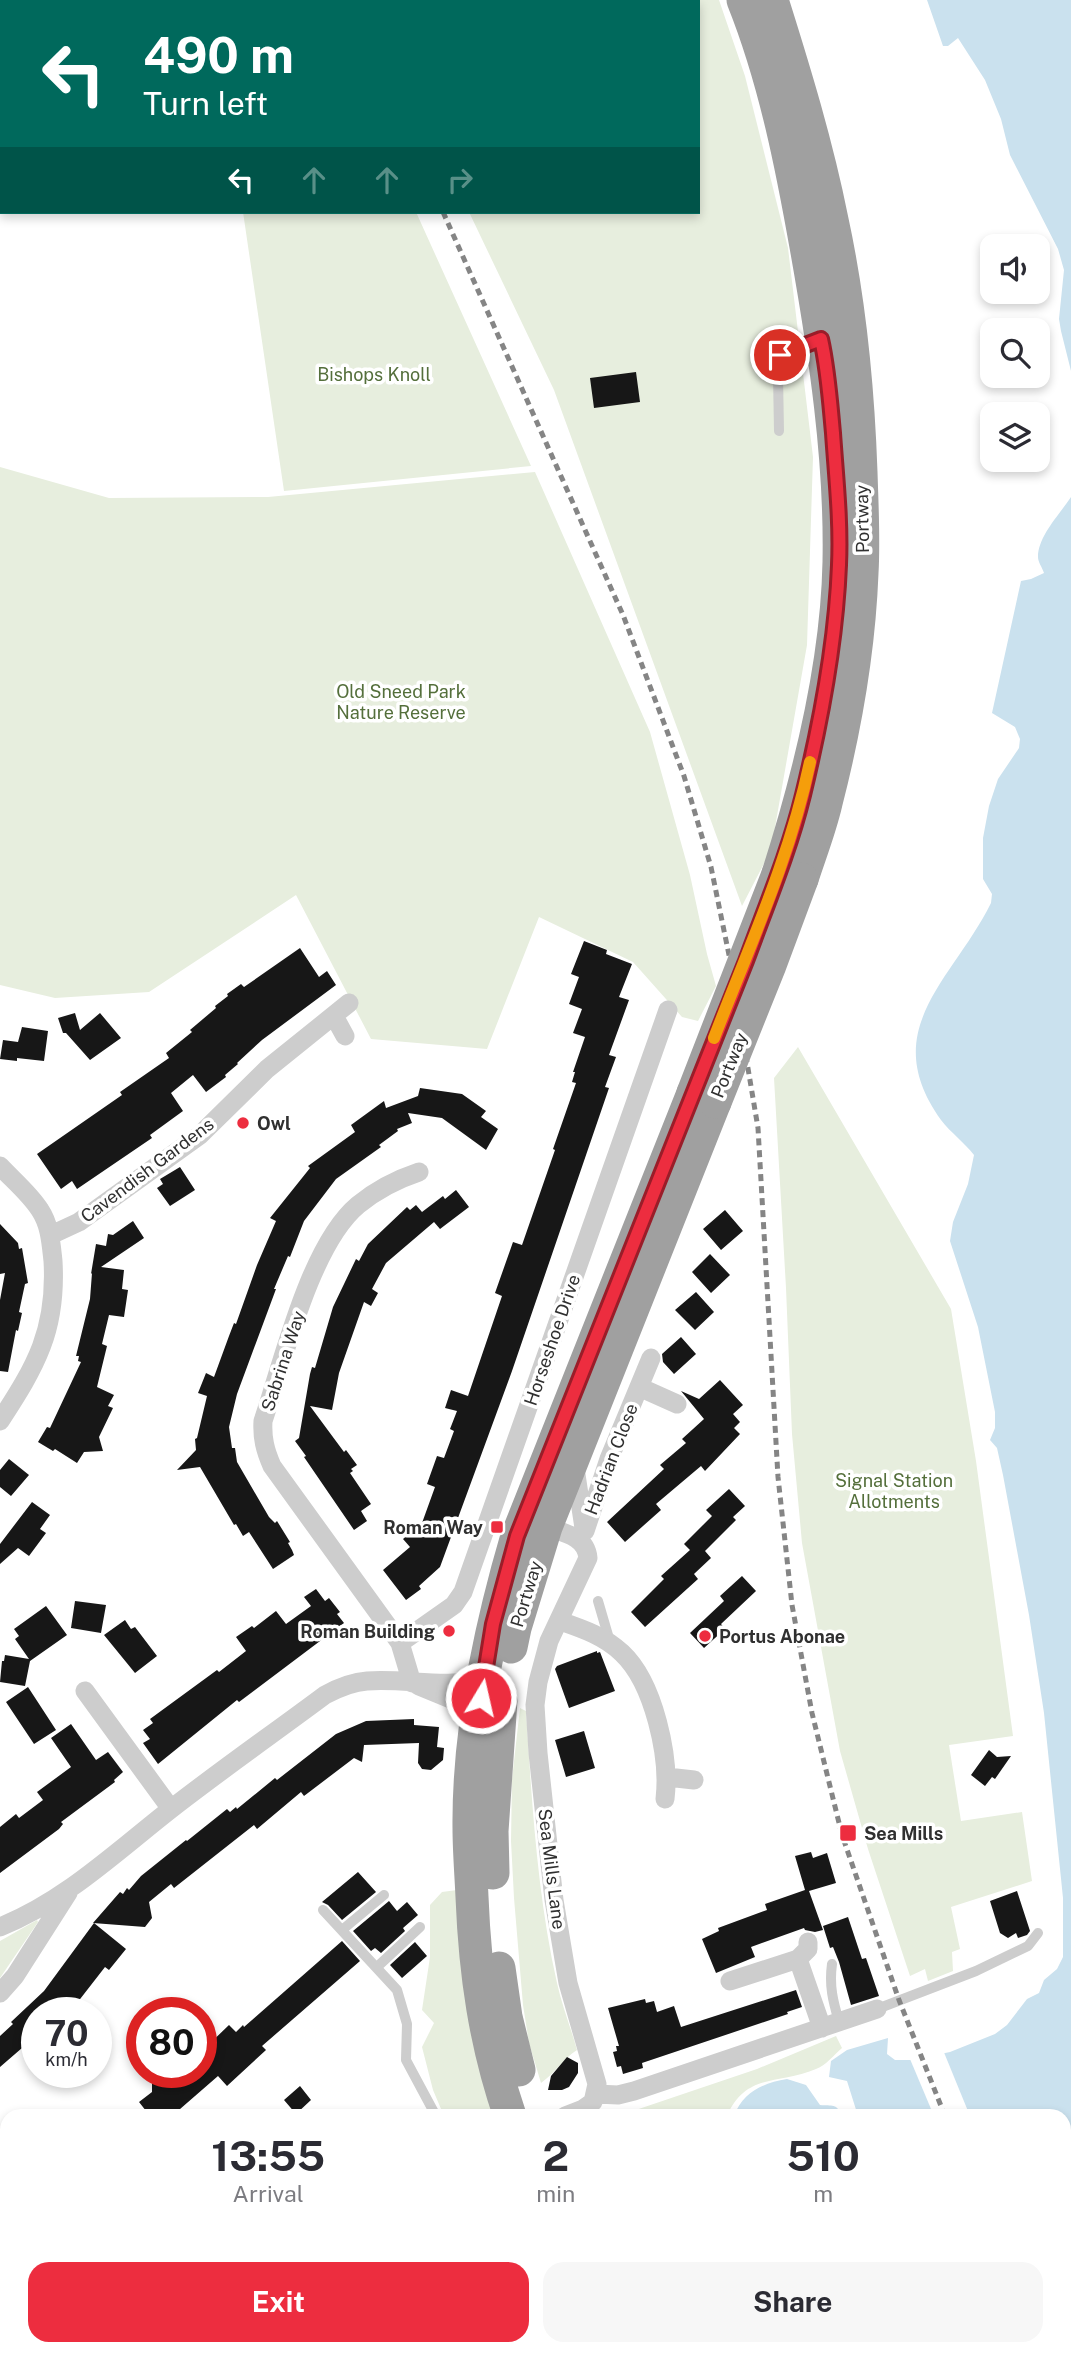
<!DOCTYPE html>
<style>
body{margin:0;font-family:"Public Sans",sans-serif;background:#f7f7f7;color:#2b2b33;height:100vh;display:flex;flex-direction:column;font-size:26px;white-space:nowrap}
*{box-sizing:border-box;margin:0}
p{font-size:23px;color:#7c7c81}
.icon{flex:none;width:38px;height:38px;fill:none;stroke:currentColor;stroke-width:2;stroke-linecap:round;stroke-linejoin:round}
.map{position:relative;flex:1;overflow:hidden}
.panel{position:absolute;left:0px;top:2109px;width:1071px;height:247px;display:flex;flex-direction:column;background:#fff;border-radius:21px 21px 0 0;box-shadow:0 4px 10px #0003}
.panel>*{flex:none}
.hud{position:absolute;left:0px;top:0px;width:700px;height:214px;box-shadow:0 4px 10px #0003;background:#00695c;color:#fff;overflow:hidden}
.controls{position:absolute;left:980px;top:234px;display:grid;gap:14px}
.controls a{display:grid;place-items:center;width:70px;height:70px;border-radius:14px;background:#fff;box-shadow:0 4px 10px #0003;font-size:35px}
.speed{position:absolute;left:21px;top:1997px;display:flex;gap:14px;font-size:35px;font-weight:700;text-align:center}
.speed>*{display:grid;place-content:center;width:91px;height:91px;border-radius:50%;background:#fff;box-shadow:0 4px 10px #0003;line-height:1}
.speed small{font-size:18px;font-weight:400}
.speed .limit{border:10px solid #d22;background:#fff;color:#111}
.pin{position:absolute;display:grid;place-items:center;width:60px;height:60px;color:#fff;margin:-30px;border:4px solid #fff;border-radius:50%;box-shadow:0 2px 7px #0007}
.me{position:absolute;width:77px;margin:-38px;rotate:9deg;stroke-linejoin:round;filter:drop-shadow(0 0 5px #0008)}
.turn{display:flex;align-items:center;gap:24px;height:147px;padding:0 28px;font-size:32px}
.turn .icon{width:91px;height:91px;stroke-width:2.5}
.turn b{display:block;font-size:49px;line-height:60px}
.lanes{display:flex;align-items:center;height:66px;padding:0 28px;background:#0003;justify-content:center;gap:35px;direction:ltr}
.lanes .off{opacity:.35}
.eta{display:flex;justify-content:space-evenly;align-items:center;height:119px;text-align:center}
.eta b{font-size:42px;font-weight:700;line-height:49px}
.button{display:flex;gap:14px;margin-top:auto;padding:14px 28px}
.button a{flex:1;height:80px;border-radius:21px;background:#ed2d3f;color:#fff;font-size:28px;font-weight:700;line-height:80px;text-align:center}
.button a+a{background:#f7f7f7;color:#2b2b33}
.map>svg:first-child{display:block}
</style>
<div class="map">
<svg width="1071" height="2354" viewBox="0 0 1071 2354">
<rect width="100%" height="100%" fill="#fff"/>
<!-- green -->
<path fill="#e7eede" d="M0,0h319l1,2h-318v11z
M368,0h351l26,76 43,172 25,209 -6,188 -36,205 -29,56 -188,-516 -85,-178h229v-210z
M243,212h173l115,254 -247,25z
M0,467l109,31 159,-1 267,-25 115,260 40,143 17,79 9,32 -18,35 -16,-4 -49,-55 -94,-45 -52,132 -116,-10 -75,-144 -147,97 -94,6 -55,-13z
M798,1047l153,262 25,152 37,275 -64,9 12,76 61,-9 10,69 -81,26 9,42 -8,3 1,19 -25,10 -3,-12 -15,7 -42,-127 -28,-98 -38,-208 -10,-109 -6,-146 -12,-210z
M520,1708l6,3c6,92 11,183 31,272 5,23 14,45 20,67 -14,9 -22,23 -36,33l-12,-40 -6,-38 -9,-107 -3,-57 1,-62z
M457,1890l43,226h-56l-11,-26 -11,-43 12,-24 -12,-13 8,-53v-52l12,-13z
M37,1920l1,2 -38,56v-37z
M836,2036l6,12c-8,7 -17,18 -26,21 -37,16 -70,3 -89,47h-109l139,-47z
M283,2348h293l2,6h-302z
M929,2349h88l3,5h-101z"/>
<!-- water -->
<path fill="#cae1ee" d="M927,0h144v371l-10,-40 -2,-12 5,-49 -6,-21 -48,-94 -9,-36 -16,-39 -27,-42 -10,8h-5z
M1071,497v1713l-7,1v-95h-206l-11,-35 -18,-4 2,-16 16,-11 41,-12 -1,16 8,6h16l39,-8 45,-18 12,-9 20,-26 12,-6 5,-13 13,-11 6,-12v-59l-19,-185 -15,-98 -26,-140 -6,-27 -7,-8 5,-12v-16l-17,-85 -28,-86 3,-19 15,-38 6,-29c-10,-13 -23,-22 -33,-35 -65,-91 12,-140 50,-217l1,-9 -9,-15v-41l6,-32 9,-27 21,-31 1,-9 -5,-12 -23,-14 29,-132 10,-2 13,-6c-2,-6 -6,-11 -6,-16 0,-21 22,-43 33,-60z
M787,2079l19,6 14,20c12,1 17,-2 22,11h-108c9,-24 29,-33 53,-37z"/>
<!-- pier -->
<path fill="#fff" d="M943,2050l27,66h-36l-24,-57z"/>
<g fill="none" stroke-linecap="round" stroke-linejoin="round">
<!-- stream -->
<path stroke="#cae1ee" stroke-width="6" d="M417,2354l3,-6"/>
</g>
<!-- building -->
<path fill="#171717" d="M636,372l4,30 -46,6 -4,-30z
M584,941l23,9 -1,4 26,10 -13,33 10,3 -20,55 7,2 -11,30 4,1 -97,283 -72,196 -21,19 2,3 -15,11 -23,-30 27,-23 -7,-8 19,-16 13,-36 -8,-3 10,-28 7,2 10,-27 -4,-2 7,-18 -12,-3 6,-18 17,6 34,-100 -7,-3 18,-51 9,3 33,-95 -2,-1 23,-66 -4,-1 3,-10h-2l12,-35 -12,-4 9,-24 -13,-5 10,-27 -8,-3z
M300,948l19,29 8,-6 9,14 -74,55 -25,23 1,1 -13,11 1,2 -20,15 -13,-17 -22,18 12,18 -33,24 2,3 -75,51 -5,-8 -11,8 -24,-35 85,-59 -2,-3 49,-34 -3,-5 26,-21 -2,-2 26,-22 -1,-2 13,-10 -1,-2 14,-10 3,3z
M75,1013l5,17 20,-17 21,25 -31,22 -24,-27h-3l-5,-15z
M22,1027l26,4 -4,30 -27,-3v3l-17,-2 3,-19 15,2z
M420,1088l42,6 24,17 -5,6 17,12 -12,21 -44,-32 -34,-5 4,10 -15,6 1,2 -19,14 2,2 -45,32 -32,42 -14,36 -2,-1 -14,33h2l-39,105 -8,33 3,21h3l2,14 32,55 6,6 2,-2 13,21 -2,1 4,7 2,5 -21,14 -24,-37 -6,4 -7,-12 -2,1 -34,-58 -23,3 19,-20 -1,-11 2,-1 10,-42 -9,-3 8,-20 8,4 15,-41 5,-13 2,1 21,-59 19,-44 -6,-3 40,-50 -2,-2 47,-34 -4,-7 33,-24 2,7 32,-12z
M180,1167l15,23 -25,16 -13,-18 6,-4 -3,-5z
M456,1190l13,17 -29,22 -6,-7 -48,41 -14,26 6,4 -7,13 -7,-4 -25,71 -7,37 -22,-4 34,46 2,-2 11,15 -6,4 2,2 -3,2 21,31 -10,7 6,10 -13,9 -50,-73 2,-1 -11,-15 4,-3 11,-64 2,-7 3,1 18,-61 23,-48 3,2 9,-17 39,-37 3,3 6,-5 6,7 21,-16 2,3z
M725,1210l18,21 -22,19 -18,-21z
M133,1221l11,17 -43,29 23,3 -2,19 6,1 -4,27 -15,-2 -7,29 5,2 -10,41 17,8 -6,11 5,2 -14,29 4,14 -19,1 -7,11 -22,-14 -2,2 -15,-9 9,-15 3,1 31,-66 -3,-1 1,-5h-3l14,-57 2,-26 -1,1 5,-30 10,2 2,-12 5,1z
M0,1224l18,19 1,6 3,-1 6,35 -3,1 -6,28 3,1 -4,18 -2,-1 -8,42 -8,-1v-71l5,-27 -5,1z
M710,1254l20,21 -19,18 -19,-21z
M696,1292l18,20 -19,18 -20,-20z
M681,1337l15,17 -22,20 -11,-12 -1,-8z
M720,1380l23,25 -10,9 7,8 -6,6 6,6 -35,37 -4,-5 -45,38 5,6 -36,32 -18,-20 57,-53 -4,-4 26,-22 -4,-4 22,-20 -23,-28 18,8z
M9,1459l20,16 -18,21 -11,-9v-17z
M729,1489l16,17 -12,11 3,3 -31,31 6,7 -17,16 4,5 -53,48 -14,-15 33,-33 -3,-3 29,-26 -6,-6 28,-28 -6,-6z
M32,1502l18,13 -10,14 6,4 -17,23 -11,-8 -18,16v-20z
M742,1576l14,15 -35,33 4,5 -21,19 -14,-15 34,-32 -4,-5z
M316,1589l9,12 4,-3 11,14 -3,2 7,9 -105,79 -2,-2 -79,64 -15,-21 7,-4 -7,-9 10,-7 -3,-4 67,-49 2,2 27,-21 -10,-14 16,-11 2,2 22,-17 10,13 25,-18 -7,-9z
M75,1601l31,4 -5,28 -30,-5z
M46,1606l21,29 -37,26 -5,25 -25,-4 2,-21h2l1,-6 24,4 -14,-20 4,-3 -5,-7z
M125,1620l6,9 4,-2 22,29 -22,17 -31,-38z
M597,1651v2l3,-1 15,39 -46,17 -14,-39 2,-3z
M28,1687l28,43 -22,14 -28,-42z
M414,1719v6l25,2 -2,20 7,1 -1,12 -12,10 -9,-1 -4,-6 1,-20 -55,2 -2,17 -8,-4 -50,38 -3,-4 -44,37 -3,-4 -80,63 -3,-4 -22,18 3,16 -7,9 -52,-4 27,-31 3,2 4,-6 2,2 12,-14 45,-36 1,1 40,-32 3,3 6,-5 1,2 38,-31 2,2 59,-46 30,-13z
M71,1724l25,36 12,-8 15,20 -9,8 1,2 -54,40 2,2 -4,5 -59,44v-46l16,-13 3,4 24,-18 -6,-8 34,-25 -20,-29z
M584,1731l11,37 -29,9 -11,-37z
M989,1750l8,7 14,-1 -16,23 -3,-2 -7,9 -14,-11z
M811,1852l2,6 14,-5 9,30 -27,8 14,39 -8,2 -10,-2 -1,-2 -53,19 4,10 -39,16 -14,-34 17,-8 -1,-3 49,-18 -2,-6 40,-14 -10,-34z
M358,1872l18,20 -34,28 -14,-15 -6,-3z
M1017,1891l13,40 -3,4 -9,3 -2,-5 -8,5 -8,-5 -10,-32z
M389,1901l8,10 10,-9 11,13 -15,13 2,3 -24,22 -6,-5 -4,3 -18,-20z
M848,1917l14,42 4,-1 13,38 -28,9 -12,-43 -6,-15 -3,1 -7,-22z
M94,1923l32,26 -17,21 -4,-3 -35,45h-33v36l-8,7 -7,-7 -22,19v-31l13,-12 -2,-2 33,-31z
M342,1941l18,20 -98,85 4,4 -39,36 -9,-10 -46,40h-22l-11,-14 13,-10v-10l8,2 14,-12h27v-20l28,-27 7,7 7,-7 1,2z
M415,1942l12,14 -25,22 -12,-13z
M796,1990l6,17 -15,5 1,2 -146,49 1,5 -20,6 -2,-8 -4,1 -4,-15 4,-1 -1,-5h3l-11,-38 37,-9 1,4 8,-2 3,11 17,-6 7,21z
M567,2057l11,6v10l-9,14 -7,3h-14l3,-14z
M300,2086l11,14 -15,14 -12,-14z"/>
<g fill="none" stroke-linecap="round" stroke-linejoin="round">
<!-- service -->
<path stroke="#cdcdcd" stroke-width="10" d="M779,431l-1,-55 2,-21 38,-15
M598,1601l12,41
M323,1910l74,80 10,34 -1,36 30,56
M342,1930l42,-35
M832,1964c-3,22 1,37 7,58
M377,1967l43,-40
M877,2009l99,-38 52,-25 10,-13"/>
<!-- minor -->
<path stroke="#cdcdcd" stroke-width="19" d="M334,1016l11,20
M0,1166c13,14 30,28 40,44 10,15 11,33 13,51 4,69 -17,105 -53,160
M51,1235l28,-13 121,-87 67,-66 82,-66
M639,1387l38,17
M575,1468l9,60
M546,1527c18,6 40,9 42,31l-39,83 -11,41 -3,23 3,48 16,147 14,83 29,101 -4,18 -10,7 -18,7
M585,1531l24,-72 42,-101
M560,1621c23,8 44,15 62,32 32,30 48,104 43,146
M400,1643l54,-38 9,-13 205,-582
M412,1683l-12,-40 -128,-177c-7,-16 -10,-28 -9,-45 20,-59 47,-176 95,-216 17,-14 40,-26 61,-33
M419,1686l34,14 25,17
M85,1691l86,118
M667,1777l27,3
M0,1927c65,-26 116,-75 171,-118 50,-39 103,-76 154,-114 13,-7 27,-13 42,-14 39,-3 78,8 116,-2
M798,1959l24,69
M730,1981l68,-22 10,-10v-7
M0,1993l15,-17 53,-83
M596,2094l22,1 16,-4 243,-82
M250,2354l6,-6"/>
<!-- trunk -->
<path stroke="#a0a0a0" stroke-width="33" d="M743,0c32,80 49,167 64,252 18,102 34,206 32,310 -2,103 -30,215 -61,312
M772,0c23,73 45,145 60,220 18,83 26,167 29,252 1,34 3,68 1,101 -3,77 -17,156 -36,230 -6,26 -16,51 -24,76
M511,1647l4,-19 31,-101 169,-425
M493,1873l-1,-42 9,-131
M499,1968l7,49 13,53
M510,2116c-25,-72 -35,-143 -38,-219 -1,-23 -3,-46 -3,-69 -1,-96 21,-200 48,-292l176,-443
M618,2348l2,6"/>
<!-- rail -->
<path stroke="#858585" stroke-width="5" stroke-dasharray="7 5" stroke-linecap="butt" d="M349,0l1,2
M443,212l180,403 61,161 27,91 18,88 29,173 20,349 14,128 20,108 30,122 57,165 46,116
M1042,2348l2,6"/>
<!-- trunk-bridge -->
<path stroke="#a0a0a0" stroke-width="33" d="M693,1093l85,-219
M715,1102l55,-137 32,-86"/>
</g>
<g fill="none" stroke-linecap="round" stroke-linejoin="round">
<defs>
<path id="route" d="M481,1698l12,-74 24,-88 229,-575c20,-55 43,-109 57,-166 18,-74 33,-153 36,-230 2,-44 -3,-88 -6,-132 -3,-32 -5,-63 -12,-94l-41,16"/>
</defs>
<!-- route casing -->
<use href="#route" stroke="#9a1d29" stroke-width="18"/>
<!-- route -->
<use href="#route" stroke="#ed2d3f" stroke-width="12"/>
<!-- slow -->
<path stroke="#f59e0b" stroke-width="12" d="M714,1038c35,-91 76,-180 96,-276"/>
</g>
<!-- markers -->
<g fill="#ed2d3f" stroke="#fff" stroke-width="2.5">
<circle cx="243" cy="1123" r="7"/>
<rect x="490" y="1520" width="14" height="14" rx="3.5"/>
<circle cx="449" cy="1631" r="7"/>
<circle cx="705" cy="1636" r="7"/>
<rect x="839" y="1824" width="18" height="18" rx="3.5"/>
</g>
<g text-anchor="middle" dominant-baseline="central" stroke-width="7" stroke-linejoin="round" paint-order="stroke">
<!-- park labels -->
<g font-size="18" fill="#546f3b" stroke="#fff">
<text x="374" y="374">Bishops Knoll</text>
<text x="401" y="691">Old Sneed Park<tspan x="401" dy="21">Nature Reserve</tspan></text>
<text x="894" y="1480">Signal Station<tspan x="894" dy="21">Allotments</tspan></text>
</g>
<!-- street labels -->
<g font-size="18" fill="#303030" stroke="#fff">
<text transform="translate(862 519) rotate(-91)">Portway</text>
<text transform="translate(729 1065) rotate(-68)">Portway</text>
<text transform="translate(147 1170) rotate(-37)">Cavendish Gardens</text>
<text transform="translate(552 1340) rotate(-71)">Horseshoe Drive</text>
<text transform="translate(283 1361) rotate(-72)">Sabrina Way</text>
<text transform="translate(611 1459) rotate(-69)">Hadrian Close</text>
<text transform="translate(526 1594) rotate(-73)">Portway</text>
<text transform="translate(552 1869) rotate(83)">Sea Mills Lane</text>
</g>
<!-- poi labels -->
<g font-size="18" font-weight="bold" fill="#303030" stroke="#fff" text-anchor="start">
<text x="257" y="1123">Owl</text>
<text x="483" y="1527" text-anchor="end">Roman Way</text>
<text x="435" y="1631" text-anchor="end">Roman Building</text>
<text x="719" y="1636">Portus Abonae</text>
<text x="864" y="1833">Sea Mills</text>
</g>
</g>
</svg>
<div class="controls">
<a><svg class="icon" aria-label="sound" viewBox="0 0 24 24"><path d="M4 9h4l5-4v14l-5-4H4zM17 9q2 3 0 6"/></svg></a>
<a><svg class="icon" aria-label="search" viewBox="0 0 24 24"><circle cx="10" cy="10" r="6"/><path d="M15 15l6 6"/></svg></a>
<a><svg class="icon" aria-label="layers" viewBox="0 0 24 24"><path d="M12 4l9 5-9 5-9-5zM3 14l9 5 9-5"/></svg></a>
</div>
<div class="speed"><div>70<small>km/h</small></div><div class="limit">80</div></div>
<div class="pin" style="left:780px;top:355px;background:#d93025"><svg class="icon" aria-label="arrive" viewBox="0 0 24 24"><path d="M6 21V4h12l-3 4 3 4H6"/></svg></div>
<svg class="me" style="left:481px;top:1698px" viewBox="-20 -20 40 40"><circle r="17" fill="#ed2d3f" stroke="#fff" stroke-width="3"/><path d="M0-11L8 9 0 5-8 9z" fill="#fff"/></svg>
<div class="hud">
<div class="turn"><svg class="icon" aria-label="left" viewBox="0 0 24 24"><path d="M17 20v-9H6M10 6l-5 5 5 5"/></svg><div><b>490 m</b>Turn left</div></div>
<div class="lanes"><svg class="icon" aria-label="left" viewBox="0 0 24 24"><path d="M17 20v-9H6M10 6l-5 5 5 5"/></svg><svg class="icon off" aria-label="ahead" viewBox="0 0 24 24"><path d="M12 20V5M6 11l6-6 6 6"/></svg><svg class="icon off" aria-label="ahead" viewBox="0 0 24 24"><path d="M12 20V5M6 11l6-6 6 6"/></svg><svg class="icon off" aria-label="right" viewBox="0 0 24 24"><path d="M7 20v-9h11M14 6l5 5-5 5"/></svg></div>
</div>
<section class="panel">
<div class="eta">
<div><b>13:55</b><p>Arrival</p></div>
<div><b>2</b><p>min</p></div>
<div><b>510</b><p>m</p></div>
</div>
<div class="button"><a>Exit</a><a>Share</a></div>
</section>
</div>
